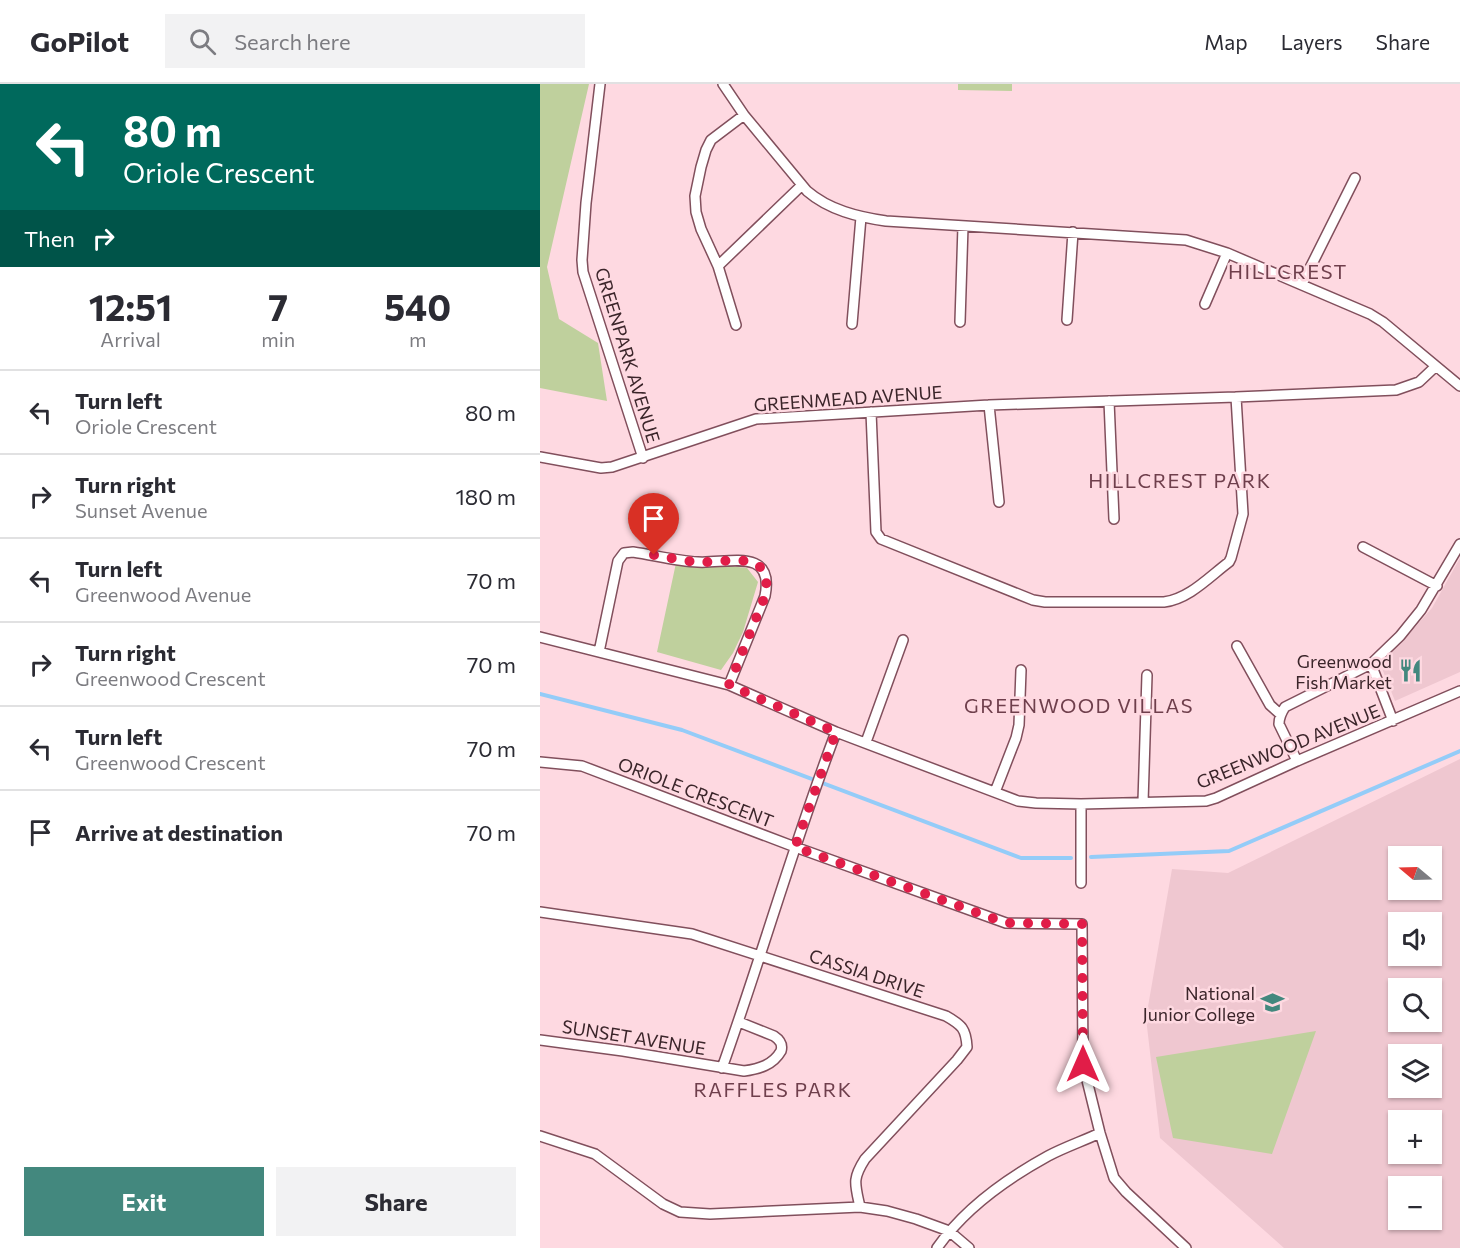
<!DOCTYPE html>
<meta charset="utf-8">
<style>
body{margin:0;font-family:Commissioner,sans-serif;background:#f2f2f3;color:#2b2b33;height:100vh;display:flex;flex-direction:column;font-size:22px;white-space:nowrap}
*{box-sizing:border-box;margin:0}
p{font-size:20px;color:#7c7c81}
.icon{flex:none;width:33px;height:33px;fill:none;stroke:currentColor;stroke-width:2;stroke-linecap:round;stroke-linejoin:round}
.map{position:relative;flex:1;overflow:hidden}
.drawer{display:flex;flex-direction:column;background:#fff;width:540px}
.drawer>*{flex:none}
.banner{background:#00695c;color:#fff;overflow:hidden}
.needle{width:39px;rotate:289deg}
.tools{position:absolute;left:848px;top:762px;display:grid;gap:12px}
.tools a{display:grid;place-items:center;width:54px;height:54px;border-radius:0px;background:#fff;box-shadow:0 2px 4px #0004;font-size:30px}
.pin{position:absolute;display:grid;place-items:center;width:51px;height:51px;color:#fff;margin:-62px -26px;border-radius:50% 50% 50% 0;rotate:-45deg;box-shadow:0 0 6px #0007}
.pin .icon{rotate:45deg}
.me{position:absolute;width:66px;margin:-33px;rotate:0deg;stroke-linejoin:round;filter:drop-shadow(0 0 4px #0008)}
.turn{display:flex;align-items:center;gap:21px;height:126px;padding:0 24px;font-size:27px}
.turn .icon{width:78px;height:78px;stroke-width:2.5}
.turn b{display:block;font-size:42px;line-height:51px}
.then{display:flex;align-items:center;height:57px;padding:0 24px;background:#0003;gap:12px;font-size:22px}
.eta{display:flex;justify-content:space-evenly;align-items:center;height:102px;text-align:center}
.eta b{font-size:36px;font-weight:700;line-height:42px}
.cta{display:flex;gap:12px;margin-top:auto;padding:12px 24px}
.cta a{flex:1;height:69px;border-radius:0px;background:#43887e;color:#fff;font-size:24px;font-weight:700;line-height:69px;text-align:center}
.cta a+a{background:#f2f2f3;color:#2b2b33}
ul{padding:0;list-style:none}
li{display:flex;align-items:center;gap:18px;height:84px;padding:0 24px;border-top:2px solid #e1e1e2}
li div{flex:1}
li b{display:block;font-size:22px}
li em{font-style:normal}
header{display:flex;align-items:center;gap:36px;box-sizing:border-box;height:84px;padding:0 30px;background:#fff;border-bottom:2px solid #e1e1e2}
header strong{font-size:28px}
nav{display:flex;gap:33px;margin-inline-start:auto;font-size:21px}
.search{width:420px;height:54px;background:#f2f2f3;display:flex;align-items:center;gap:15px;box-sizing:border-box;padding:0 21px;border-radius:0px;color:#7c7c81;font-size:22px}
main{display:flex;flex:1;min-height:0}
.map>svg:first-child{display:block}
</style>
<header>
<strong>GoPilot</strong>
<div class="search"><svg class="icon" aria-label="search" viewBox="0 0 24 24"><circle cx="10" cy="10" r="6"/><path d="M15 15l6 6"/></svg>Search here</div>
<nav><a>Map</a><a>Layers</a><a>Share</a></nav>
</header>
<main>
<section class="drawer">
<div class="banner">
<div class="turn"><svg class="icon" aria-label="left" viewBox="0 0 24 24"><path d="M17 20v-9H6M10 6l-5 5 5 5"/></svg><div><b>80 m</b>Oriole Crescent</div></div>
<div class="then">Then<svg class="icon" aria-label="right" viewBox="0 0 24 24"><path d="M7 20v-9h11M14 6l5 5-5 5"/></svg></div>
</div>
<div class="eta">
<div><b>12:51</b><p>Arrival</p></div>
<div><b>7</b><p>min</p></div>
<div><b>540</b><p>m</p></div>
</div>
<ul>
<li><svg class="icon" aria-label="left" viewBox="0 0 24 24"><path d="M17 20v-9H6M10 6l-5 5 5 5"/></svg><div><b>Turn left</b><p>Oriole Crescent</p></div><em>80 m</em></li>
<li><svg class="icon" aria-label="right" viewBox="0 0 24 24"><path d="M7 20v-9h11M14 6l5 5-5 5"/></svg><div><b>Turn right</b><p>Sunset Avenue</p></div><em>180 m</em></li>
<li><svg class="icon" aria-label="left" viewBox="0 0 24 24"><path d="M17 20v-9H6M10 6l-5 5 5 5"/></svg><div><b>Turn left</b><p>Greenwood Avenue</p></div><em>70 m</em></li>
<li><svg class="icon" aria-label="right" viewBox="0 0 24 24"><path d="M7 20v-9h11M14 6l5 5-5 5"/></svg><div><b>Turn right</b><p>Greenwood Crescent</p></div><em>70 m</em></li>
<li><svg class="icon" aria-label="left" viewBox="0 0 24 24"><path d="M17 20v-9H6M10 6l-5 5 5 5"/></svg><div><b>Turn left</b><p>Greenwood Crescent</p></div><em>70 m</em></li>
<li><svg class="icon" aria-label="arrive" viewBox="0 0 24 24"><path d="M6 21V4h12l-3 4 3 4H6"/></svg><div><b>Arrive at destination</b></div><em>70 m</em></li>
</ul>
<div class="cta"><a>Exit</a><a>Share</a></div>
</section>
<div class="map">
<svg width="920" height="1164" viewBox="0 0 920 1164">
<rect width="100%" height="100%" fill="#fed9e1"/>
<!-- built -->
<path fill="#efc7d0" fill-rule="evenodd" d="M920,474v114l-65,29 -16,-40 12,-13 18,-14 23,-26z
M920,675v489h-176l-124,-110 -14,-120 26,-149 56,4zM858,772h33v34h-33zM858,838h33v34h-33zM858,904h33v34h-33zM858,970h33v34h-33zM858,1036h33v34h-33zM858,1102h33v34h-33z"/>
<!-- green -->
<path fill="#bfd09d" d="M0,0h49l-42,183 12,52 39,24 9,58 -67,-13z
M418,0h54v7l-54,-1z
M136,479l36,4 17,-1 18,2 11,14 -15,50 -10,21 -12,17 -64,-18z
M776,947l-44,123 -99,-16 -17,-81z"/>
<g fill="none" stroke-linecap="round" stroke-linejoin="round">
<!-- stream -->
<path stroke="#94ccf8" stroke-width="4" d="M0,610l142,36 339,128h50
M551,773l138,-6 231,-100"/>
<defs>
<path id="street" d="M60,0l-14,119 -4,57 1,12 60,186
M183,0l21,31 63,76c22,19 51,26 79,30l300,19 41,13 143,61 13,8 77,64
M178,182l84,-81
M762,200l53,-106
M665,220l22,-51
M527,236l6,-88
M420,238l3,-96
M312,240l9,-107
M196,241l-18,-59 -17,-37 -5,-17 -1,-16 6,-29 5,-17 5,-10 33,-25
M569,317l5,118
M449,321l10,97
M331,328l5,120 5,7 152,61 12,2h119c25,-3 45,-25 65,-40l2,-4 12,-44 -7,-117
M0,373l61,11 11,-1 144,-48 233,-14 247,-8 160,-7 23,-8 17,-16
M823,463l74,39
M0,553l189,48 107,47 182,69 18,2 45,1 125,-3 10,-3 81,-37 163,-70
M697,562l33,59 10,9
M59,568l19,-91 6,-8 9,-1c21,3 43,9 65,10 28,2 77,-16 67,34l-36,89
M831,580l22,57
M326,658l37,-102
M757,677l-18,-37c0,-7 2,-11 6,-17l86,-43 29,-28 21,-26 39,-66
M0,678l42,4 213,81 211,76 76,1 1,140 17,69 14,45 12,14 60,56
M455,708l21,-54 3,-13 2,-55
M603,718l4,-127
M541,720v79
M0,828l152,22 254,82c16,9 20,13 21,31l-10,13 -92,99c-13,20 -10,25 -5,48
M0,956l83,11 121,20c15,-2 29,-6 37,-20 2,-7 -1,-11 -7,-15l-35,-14
M182,984c40,-112 72,-226 114,-336
M0,1052l55,18 68,50 17,8 30,2 150,-7 27,4 29,8 33,12 20,17
M397,1164c27,-39 71,-70 111,-92 17,-9 35,-15 52,-23"/>
</defs>
<!-- street casing -->
<use href="#street" stroke="#814f5c" stroke-width="12"/>
<!-- street -->
<use href="#street" stroke="#fff" stroke-width="9"/>
</g>
<g fill="none" stroke-linecap="round" stroke-linejoin="round">
<!-- route -->
<path stroke="#e11d48" stroke-width="10" stroke-dasharray="0 18" d="M114,471c14,2 29,6 43,7 28,2 78,-16 68,34l-36,89 107,47 -41,115 211,76 76,1 1,140"/>
</g>
<!-- icons -->
<defs>
<symbol id="restaurant-bare" viewBox="-9 -9 18 18"><path d="M-5-6h1v4h1v-4h1v4h1v-4h1v5L-1.5 .5V6h-2V.5L-5-1ZM5-6V6H3V1.5H1.5Q1.5-4 5-6Z" fill="#43887e" stroke="#fed9e1" stroke-width="2.5" paint-order="stroke"/></symbol>
<symbol id="school-bare" viewBox="-9 -9 18 18"><path d="M0-5L7-2L0 1L-7-2ZM-4 1L0 2.5L4 1V4Q0 6-4 4Z" fill="#43887e" stroke="#fed9e1" stroke-width="2.5" paint-order="stroke"/></symbol>
</defs>
<g fill-rule="evenodd">
<use href="#restaurant-bare" x="854" y="570" width="33" height="33"/>
<use href="#school-bare" x="716" y="902" width="33" height="33"/>
</g>
<g text-anchor="middle" dominant-baseline="central" stroke-width="5" stroke-linejoin="round" paint-order="stroke">
<!-- street labels -->
<g font-size="18" fill="#3b252a" stroke="#fed9e1">
<text transform="translate(88 271) rotate(73)">GREENPARK AVENUE</text>
<text transform="translate(308 314) rotate(-4)">GREENMEAD AVENUE</text>
<text transform="translate(748 662) rotate(-22)">GREENWOOD AVENUE</text>
<text transform="translate(156 708) rotate(21)">ORIOLE CRESCENT</text>
<text transform="translate(327 889) rotate(18)">CASSIA DRIVE</text>
<text transform="translate(94 953) rotate(9)">SUNSET AVENUE</text>
</g>
<!-- poi labels -->
<g font-size="18" fill="#3b252a" stroke="#fed9e1" text-anchor="end">
<text x="852" y="577">Greenwood<tspan x="852" dy="21">Fish Market</tspan></text>
<text x="715" y="909">National<tspan x="715" dy="21">Junior College</tspan></text>
</g>
<!-- neighbourhood labels -->
<g font-size="20" letter-spacing="1.5" fill="#6f3f4c" stroke="#fed9e1">
<text x="748" y="187">HILLCREST</text>
<text x="640" y="396">HILLCREST PARK</text>
<text x="539" y="621">GREENWOOD VILLAS</text>
<text x="233" y="1005">RAFFLES PARK</text>
</g>
</g>
</svg>
<div class="tools">
<a><svg class="needle" viewBox="-14 -14 28 28"><path d="M0-13l5 13h-10z" fill="#e53935"/><path d="M0 13l5-13h-10z" fill="#7c7c81"/></svg></a>
<a><svg class="icon" aria-label="sound" viewBox="0 0 24 24"><path d="M4 9h4l5-4v14l-5-4H4zM17 9q2 3 0 6"/></svg></a>
<a><svg class="icon" aria-label="search" viewBox="0 0 24 24"><circle cx="10" cy="10" r="6"/><path d="M15 15l6 6"/></svg></a>
<a><svg class="icon" aria-label="layers" viewBox="0 0 24 24"><path d="M12 4l9 5-9 5-9-5zM3 14l9 5 9-5"/></svg></a>
<a>+</a>
<a>−</a>
</div>
<div class="pin" style="left:114px;top:471px;background:#d93025"><svg class="icon" aria-label="arrive" viewBox="0 0 24 24"><path d="M6 21V4h12l-3 4 3 4H6"/></svg></div>
<svg class="me" style="left:543px;top:980px" viewBox="-20 -20 40 40"><path d="M0-17L14 15 0 8-14 15z" fill="#e11d48" stroke="#fff" stroke-width="4"/></svg>
</div>
</main>
